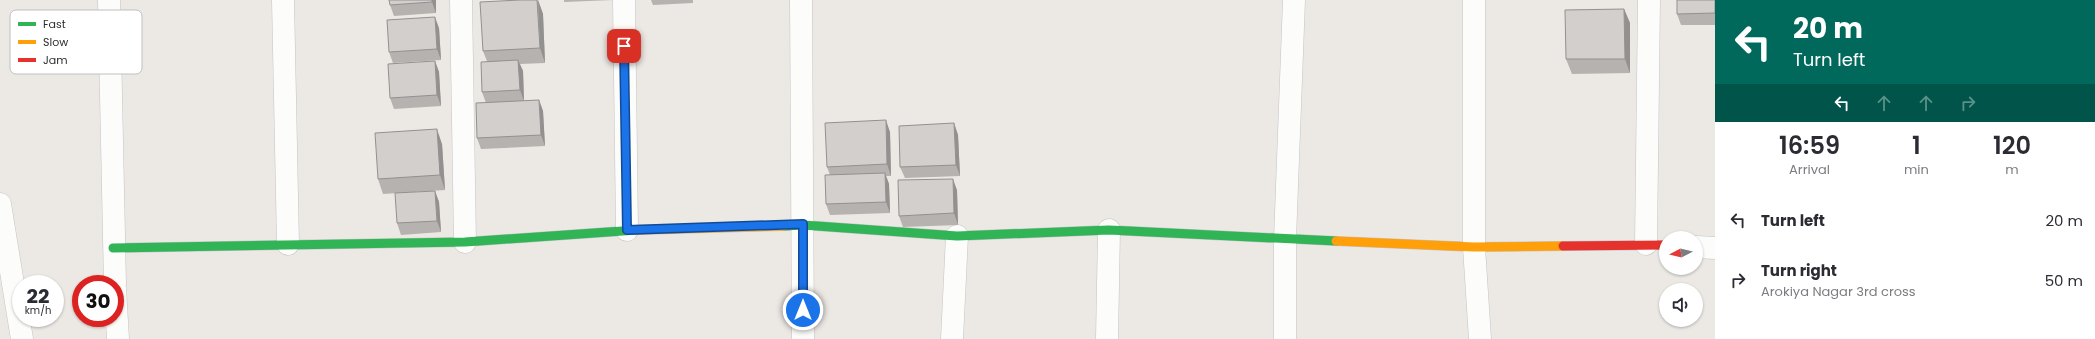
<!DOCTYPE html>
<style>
body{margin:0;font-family:Poppins,sans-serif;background:#f2f2f3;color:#2b2b33;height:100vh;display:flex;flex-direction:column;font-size:15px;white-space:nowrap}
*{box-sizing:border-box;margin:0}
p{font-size:13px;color:#7c7c81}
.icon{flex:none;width:22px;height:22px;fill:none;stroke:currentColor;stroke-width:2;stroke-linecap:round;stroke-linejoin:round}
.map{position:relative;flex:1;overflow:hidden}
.panel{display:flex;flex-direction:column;background:#fff;width:380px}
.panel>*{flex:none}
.guide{background:#00695c;color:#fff;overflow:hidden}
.needle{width:26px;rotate:263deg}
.fabs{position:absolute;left:1659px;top:231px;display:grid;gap:8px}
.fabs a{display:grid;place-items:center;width:44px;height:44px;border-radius:50%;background:#fff;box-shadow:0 1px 3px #0004;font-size:20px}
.speed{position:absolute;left:12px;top:275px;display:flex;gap:8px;font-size:20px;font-weight:700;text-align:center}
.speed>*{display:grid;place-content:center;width:52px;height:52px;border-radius:50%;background:#fff;box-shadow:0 1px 3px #0004;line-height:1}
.speed small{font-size:10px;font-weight:400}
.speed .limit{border:6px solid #d22;background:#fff;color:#111}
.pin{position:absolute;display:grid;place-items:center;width:34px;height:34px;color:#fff;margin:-17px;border-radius:8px;box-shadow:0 2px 6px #0006}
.me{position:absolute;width:44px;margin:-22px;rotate:0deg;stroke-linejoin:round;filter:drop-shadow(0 0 3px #0008)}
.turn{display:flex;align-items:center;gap:14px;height:84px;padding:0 12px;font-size:18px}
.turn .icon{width:52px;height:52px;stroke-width:2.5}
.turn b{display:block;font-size:28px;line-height:34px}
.lanes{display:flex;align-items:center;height:38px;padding:0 12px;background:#0003;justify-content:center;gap:20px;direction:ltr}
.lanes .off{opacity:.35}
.eta{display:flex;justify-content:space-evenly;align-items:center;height:68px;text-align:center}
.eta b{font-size:24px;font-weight:600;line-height:28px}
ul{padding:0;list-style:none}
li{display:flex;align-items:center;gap:12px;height:60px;padding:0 12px}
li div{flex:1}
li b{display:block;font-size:15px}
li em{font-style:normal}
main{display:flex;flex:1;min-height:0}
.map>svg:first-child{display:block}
</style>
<main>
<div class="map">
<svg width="1715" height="339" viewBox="0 0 1715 339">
<rect width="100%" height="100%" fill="#ece8e4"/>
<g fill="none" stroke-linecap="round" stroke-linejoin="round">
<defs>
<path id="street" d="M109,0l6,284
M283,0l5,244
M461,0l4,242
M624,0l3,230
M801,0l2,339
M1474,0v247l6,92
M0,204l22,135
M1646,244l3,-244
M1696,247l19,1
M115,288l3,51
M952,339l5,-103
M1107,339l2,-109
M1285,339v-100l9,-239"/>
<path id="fast" d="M784,226l19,-1 154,11 152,-6 227,11
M113,248l352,-6 172,-12"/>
<path id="slow" d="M637,230l147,-4
M1336,241l138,6 89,-1"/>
<path id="jam" d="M1563,246l103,-1"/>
</defs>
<!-- street casing -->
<use href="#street" stroke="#c5c4c5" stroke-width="23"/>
<!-- fast casing -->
<use href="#fast" stroke="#c5c4c5" stroke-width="10"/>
<!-- slow casing -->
<use href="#slow" stroke="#c5c4c5" stroke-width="10"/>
<!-- jam casing -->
<use href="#jam" stroke="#c5c4c5" stroke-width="10"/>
<!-- street -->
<use href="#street" stroke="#fcfcfb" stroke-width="22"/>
<!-- fast -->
<use href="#fast" stroke="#30b455" stroke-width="9"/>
<!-- slow -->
<use href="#slow" stroke="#ff9f0a" stroke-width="9"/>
<!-- jam -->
<use href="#jam" stroke="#e5322d" stroke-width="9"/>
</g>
<!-- wall -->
<path fill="#b5b2b0" d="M389,0h47v13l-42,3 -4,-11z
M538,0l5,14 2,49 -25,1 3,7 1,30 15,-1 4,11 2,35 -64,3 -4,-11 9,-35 -4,-11 5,-31 -4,-10z
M564,0h49l-49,2z
M651,0h42v3l-40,2z
M1715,0v25h-34l-4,-11z
M1624,9l6,14v50l-58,1 -6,-15z
M439,28l2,32 -48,3 -4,-11z
M435,61l4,11 2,34 -47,3 -4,-11z
M954,123l4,12 2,41 -55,2 -5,-11z
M890,132l1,44h-5l3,8 1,29 -60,2 -4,-11 4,-29 -3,-8z
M442,144l3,46 -62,4 -5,-15z
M957,190l1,35 -55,2 -4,-11z
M435,191l4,11 2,30 -40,3 -4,-12z"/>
<!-- shaded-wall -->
<path fill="#939190" d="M432,0h4v13l-4,-11z
M538,0l5,14 2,49 -5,-15z
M1624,9l6,14v50l-5,-14z
M435,17l4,11 2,32 -4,-11z
M518,60l5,11 1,30 -4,-11z
M435,61l4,11 2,34 -4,-11z
M539,100l4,11 2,35 -4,-11z
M886,120l4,12 1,44 -4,-12z
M954,123l4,12 2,41 -4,-11z
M437,129l5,15 3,46 -5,-15z
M885,173l4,11 1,29 -4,-11z
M953,179l4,11 1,35 -4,-12z
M435,191l4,11 2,30 -4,-11z"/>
<!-- building -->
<path fill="#d2cfcd" stroke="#939190" d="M389,0h43v2l-42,3z
M520,0h17l3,48 -57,3 -3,-49z
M1677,0h38v13l-38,1z
M1624,9l1,50h-59l-1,-49z
M435,17l2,32 -48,3 -2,-32z
M518,60l2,30 -38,2 -1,-30z
M435,61l2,34 -47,3 -2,-34z
M539,100l2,35 -64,3 -1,-35z
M886,120l1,44 -60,3 -2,-44z
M954,123l2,42 -56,2 -1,-41z
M437,129l3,46 -62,4 -3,-46z
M885,173l1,29 -60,2 -1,-29z
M953,179l1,34 -55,3 -1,-36z
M435,191l2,30 -40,2 -2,-30z"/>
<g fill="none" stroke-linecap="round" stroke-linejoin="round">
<defs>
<path id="route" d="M624,46l3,184 176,-6v86"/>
</defs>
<!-- route casing -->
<use href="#route" stroke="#114b97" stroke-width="10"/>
<!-- route -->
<use href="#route" stroke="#1a73e8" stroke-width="7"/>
</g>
<!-- legend -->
<rect x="10" y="10" width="132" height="64" rx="6" fill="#fff" stroke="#c0c0c0" stroke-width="1"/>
<rect x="18" y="22" width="18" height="4" fill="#30b455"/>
<rect x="18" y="40" width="18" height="4" fill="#ff9f0a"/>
<rect x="18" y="58" width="18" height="4" fill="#e5322d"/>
<g font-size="11" fill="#2e2e2e">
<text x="43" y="28">Fast</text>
<text x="43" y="46">Slow</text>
<text x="43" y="64">Jam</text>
</g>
</svg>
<div class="fabs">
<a><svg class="needle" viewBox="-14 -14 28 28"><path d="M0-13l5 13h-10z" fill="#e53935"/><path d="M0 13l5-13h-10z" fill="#7c7c81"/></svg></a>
<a><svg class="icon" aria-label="sound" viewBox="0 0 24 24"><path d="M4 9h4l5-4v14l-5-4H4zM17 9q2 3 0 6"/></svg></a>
</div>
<div class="speed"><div>22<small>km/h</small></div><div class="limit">30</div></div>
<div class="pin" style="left:624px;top:46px;background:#d93025"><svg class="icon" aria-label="arrive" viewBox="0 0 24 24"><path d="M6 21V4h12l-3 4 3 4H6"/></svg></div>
<svg class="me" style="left:803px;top:310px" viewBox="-20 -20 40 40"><circle r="17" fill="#1a73e8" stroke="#fff" stroke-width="3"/><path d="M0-11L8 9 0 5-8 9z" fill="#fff"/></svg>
</div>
<section class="panel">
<div class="guide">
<div class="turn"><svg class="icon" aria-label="left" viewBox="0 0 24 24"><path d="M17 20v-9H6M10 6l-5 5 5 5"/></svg><div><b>20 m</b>Turn left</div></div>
<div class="lanes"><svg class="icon" aria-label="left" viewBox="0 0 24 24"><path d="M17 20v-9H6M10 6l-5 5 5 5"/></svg><svg class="icon off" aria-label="ahead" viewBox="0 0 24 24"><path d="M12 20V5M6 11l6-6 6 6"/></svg><svg class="icon off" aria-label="ahead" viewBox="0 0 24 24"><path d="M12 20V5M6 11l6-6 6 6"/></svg><svg class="icon off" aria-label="right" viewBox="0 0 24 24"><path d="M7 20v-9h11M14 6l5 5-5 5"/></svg></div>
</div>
<div class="eta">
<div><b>16:59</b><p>Arrival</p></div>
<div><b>1</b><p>min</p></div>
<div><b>120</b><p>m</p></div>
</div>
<ul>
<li><svg class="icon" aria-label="left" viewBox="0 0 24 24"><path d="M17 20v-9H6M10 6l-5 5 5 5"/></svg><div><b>Turn left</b></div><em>20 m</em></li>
<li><svg class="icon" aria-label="right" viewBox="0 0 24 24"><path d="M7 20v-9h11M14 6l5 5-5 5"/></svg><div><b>Turn right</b><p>Arokiya Nagar 3rd cross</p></div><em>50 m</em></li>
</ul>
</section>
</main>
